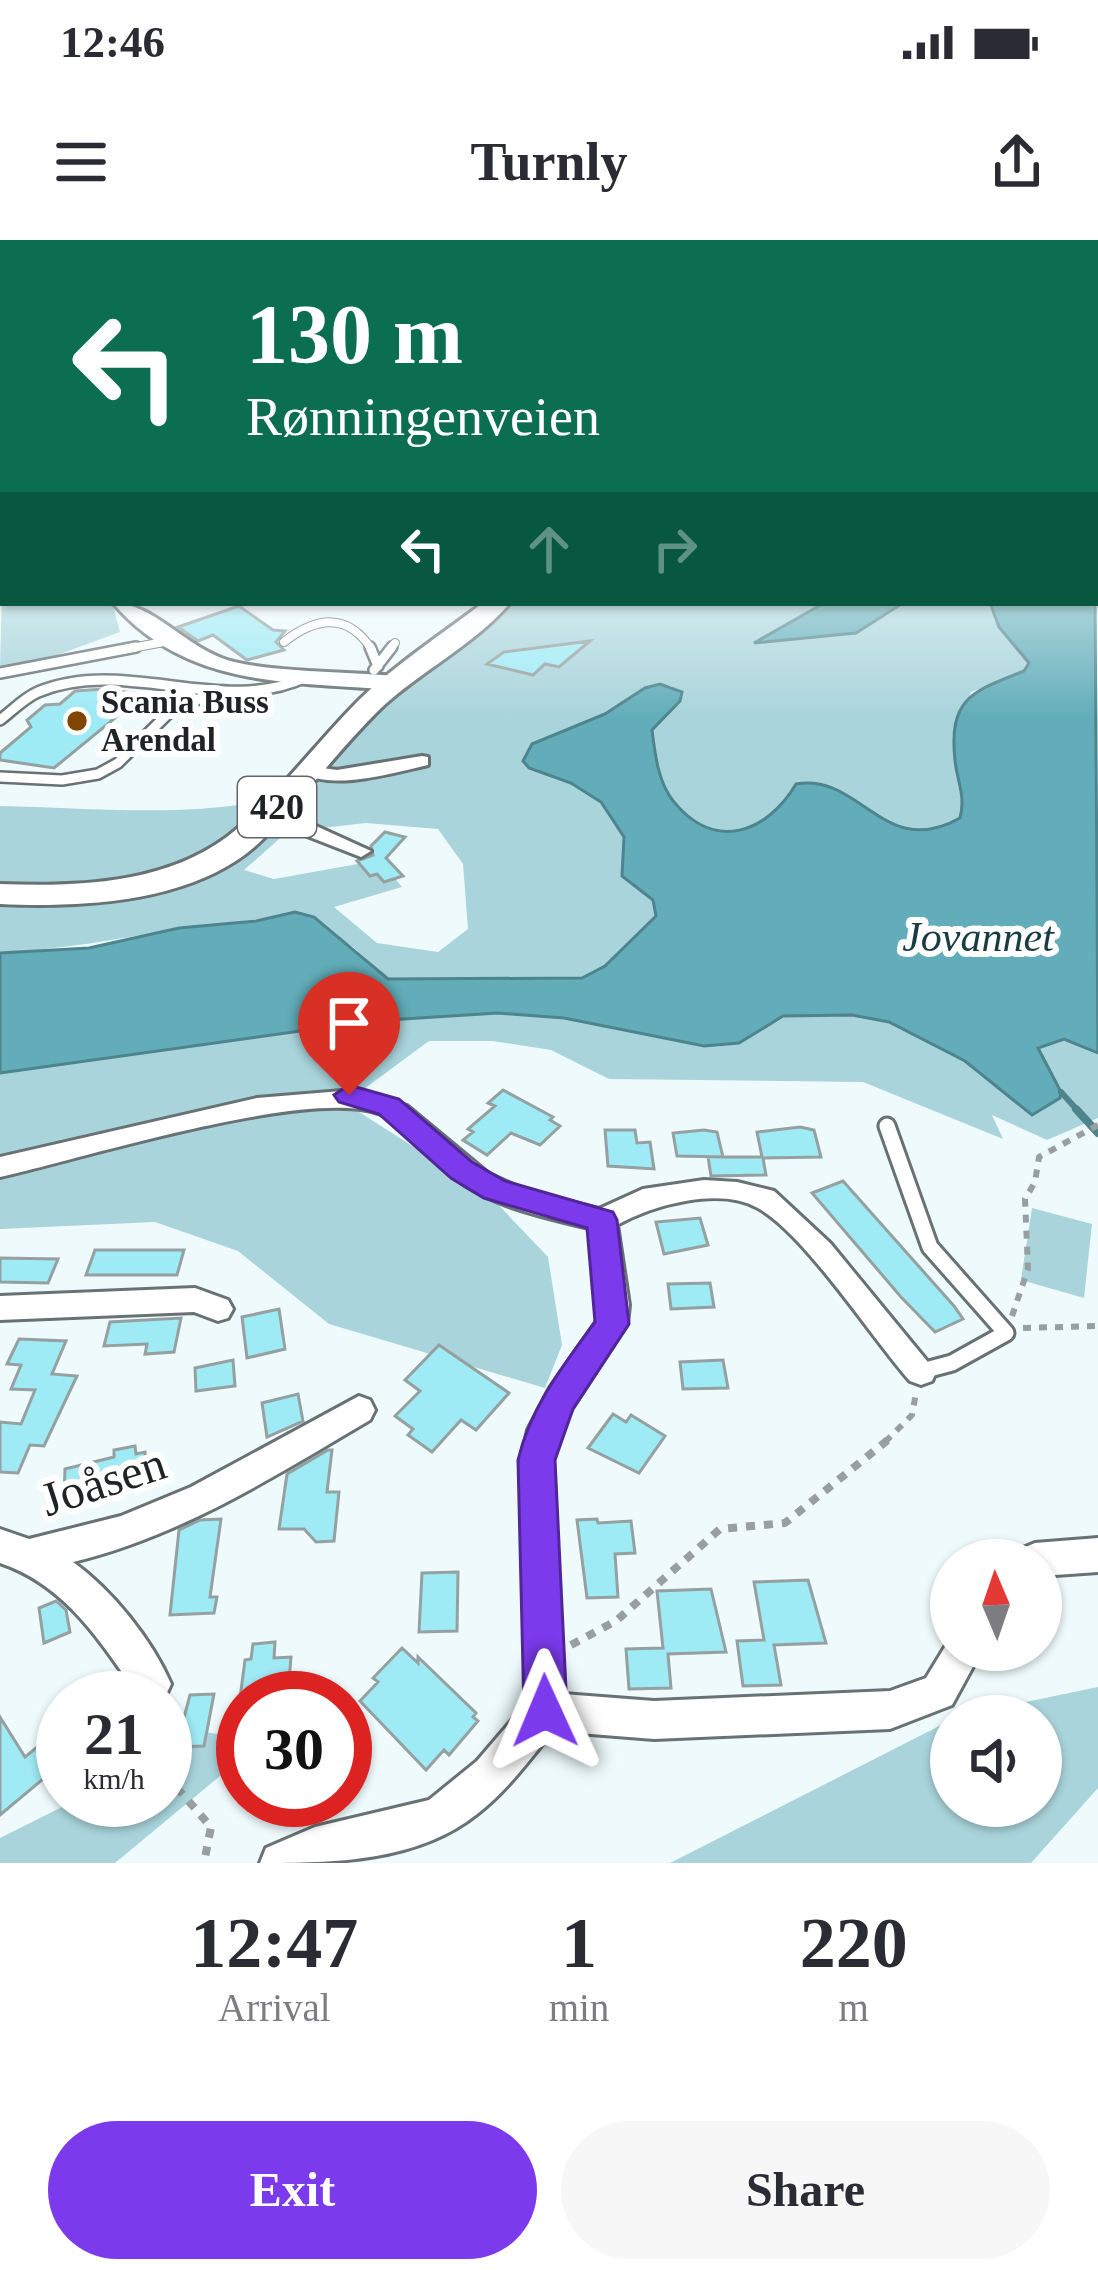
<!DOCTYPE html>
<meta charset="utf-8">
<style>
body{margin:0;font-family:"Times New Roman",serif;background:#f7f7f7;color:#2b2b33;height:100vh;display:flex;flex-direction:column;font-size:45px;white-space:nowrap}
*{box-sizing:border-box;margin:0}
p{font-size:39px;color:#7c7c81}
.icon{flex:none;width:66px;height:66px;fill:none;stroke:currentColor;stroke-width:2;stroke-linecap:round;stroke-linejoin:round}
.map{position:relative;height:1623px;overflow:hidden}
.drawer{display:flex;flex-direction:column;background:#fff;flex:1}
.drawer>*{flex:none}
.top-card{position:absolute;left:0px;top:0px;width:1098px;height:366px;box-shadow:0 3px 9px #0004;background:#0b6e4f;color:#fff;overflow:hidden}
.needle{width:78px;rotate:358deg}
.controls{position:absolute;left:930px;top:1299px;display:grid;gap:24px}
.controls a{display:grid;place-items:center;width:132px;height:132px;border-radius:50%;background:#fff;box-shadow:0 3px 9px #0004;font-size:60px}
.speed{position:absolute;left:36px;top:1431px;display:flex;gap:24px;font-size:60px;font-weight:700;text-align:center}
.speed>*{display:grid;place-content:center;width:156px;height:156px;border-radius:50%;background:#fff;box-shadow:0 3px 9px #0004;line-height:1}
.speed small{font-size:30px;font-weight:400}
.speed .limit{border:18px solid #d22;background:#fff;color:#111}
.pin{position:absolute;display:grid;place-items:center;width:102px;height:102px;color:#fff;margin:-123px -51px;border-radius:50% 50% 50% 0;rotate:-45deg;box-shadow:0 0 12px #0007}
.pin .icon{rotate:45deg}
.me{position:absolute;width:132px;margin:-66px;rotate:359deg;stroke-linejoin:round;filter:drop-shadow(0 0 9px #0008)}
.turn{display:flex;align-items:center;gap:42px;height:252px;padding:0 48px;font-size:54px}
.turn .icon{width:156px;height:156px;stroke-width:2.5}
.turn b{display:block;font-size:84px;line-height:102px}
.lanes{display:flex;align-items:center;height:114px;padding:0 48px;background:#0003;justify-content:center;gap:60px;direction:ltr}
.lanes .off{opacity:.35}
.eta{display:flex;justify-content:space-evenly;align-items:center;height:204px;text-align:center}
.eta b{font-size:72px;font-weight:700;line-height:84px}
.primary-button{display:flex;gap:24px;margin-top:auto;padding:24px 48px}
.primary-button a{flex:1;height:138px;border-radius:72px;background:#7c3aed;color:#fff;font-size:48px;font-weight:700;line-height:138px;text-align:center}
.primary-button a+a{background:#f7f7f7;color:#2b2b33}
.status{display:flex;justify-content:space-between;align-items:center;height:84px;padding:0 60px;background:#fff;direction:ltr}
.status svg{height:33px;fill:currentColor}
header{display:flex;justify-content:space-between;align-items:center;height:156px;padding:0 48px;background:#fff;font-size:54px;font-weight:700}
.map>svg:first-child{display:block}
</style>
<div class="status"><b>12:46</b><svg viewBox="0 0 49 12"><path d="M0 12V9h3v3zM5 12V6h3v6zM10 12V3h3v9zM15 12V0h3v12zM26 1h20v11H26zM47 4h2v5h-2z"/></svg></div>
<header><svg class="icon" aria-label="menu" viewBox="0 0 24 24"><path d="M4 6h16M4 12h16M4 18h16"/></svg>Turnly<svg class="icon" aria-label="share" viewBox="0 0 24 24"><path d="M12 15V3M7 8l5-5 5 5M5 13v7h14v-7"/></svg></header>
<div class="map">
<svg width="1098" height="1623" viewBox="0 0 1098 1623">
<rect width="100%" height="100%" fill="#eefafc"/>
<!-- green -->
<path fill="#a9d4db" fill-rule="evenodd" d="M3,313v50h109l8,29 -82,30 -38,5z
M500,363h324l-67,40 80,-7 66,-33h87l9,24 30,35 -4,9 -54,21 -17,64 10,46 -4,16c-70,39 -81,-20 -134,-32 -9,-2 -20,-1 -30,-2 -29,49 -81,68 -122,18 -16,-19 -19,-49 -22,-72l27,-29 2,-8 -10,-7 -26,2 -40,26 -73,30 -3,24c34,12 84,27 94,68 3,10 -1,29 -1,40l31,23 3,17 -51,50 -23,12 -194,1 -35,-32 -58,-35c-40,10 -80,10 -120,17 -59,11 -115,20 -175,24v-147c91,2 189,12 279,-8zM366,583l72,6 25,35 5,65 -30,23 -61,-9 -43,-36 68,-20 -22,-27 -106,19 -30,-9 43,-38z
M498,773l66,5 140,28 79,-30 69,-1 37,7 76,39 67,54 5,-67 27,-9 34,14v65l-51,22 -55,-25 11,24 -140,-57 -254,-3 -58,-29 -58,-9h-64l-84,62 144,92 59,62 14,88 -17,43 -216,-64 -91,-73 -83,-29 -155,7v-156l372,-52z
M1032,968l60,16 -8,74 -63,-18z
M1098,1447v101l-67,75h-361l281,-143v86h90v-90h-82z
M179,1488l64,10v19l-128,106h-115v-25l76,-38h89v-62z"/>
<!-- water -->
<path fill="#62adb9" stroke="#4e848c" stroke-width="3" d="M1095,348l3,465 -34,-14 -26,9 23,44 -1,6 -28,17 -67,-54 -76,-39 -37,-7 -69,1 -44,27 -35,3 -140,-28 -66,-5 -126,8 -372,52v-120l89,-5 90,-20 77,-7 39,-9 19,5 74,62 194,-1 23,-12 51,-50 -3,-16 -31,-24 2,-39 -23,-35 -30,-19 -42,-15 -6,-7 9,-17 73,-30 40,-26 15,-4 22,8 -2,9 -28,29c3,24 6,53 22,72 41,50 93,31 122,-18 65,-11 88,77 164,34 6,-22 -3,-37 -5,-58 -7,-64 20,-69 69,-89l5,-8 -30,-36 -9,-24h105z
M824,363h79l-47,30 -102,10z"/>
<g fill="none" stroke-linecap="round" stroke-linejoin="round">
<!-- stream-far1 -->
<path stroke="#4e848c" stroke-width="6" d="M1061,852l18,20"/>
<!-- stream -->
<path stroke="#4e848c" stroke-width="8" d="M1076,869l22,24"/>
</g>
<!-- building -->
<path fill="#9eeaf5" stroke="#95a0a1" stroke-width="3" d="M239,366l34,24 12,1 -9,11 8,8 -37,10 -34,-25 -15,6 -20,-14z
M590,401l-31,26 -14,-3 -12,11 -46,-11 17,-12z
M104,449l50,7 -21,19 -12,-2 -67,55 -54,-8v-7l31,-26 -4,-7 18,-15 15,-1 15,-13z
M385,592l20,5 -19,21 17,18 -19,6 -7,-8 -7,2 -13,-15 16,-6 -2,-9z
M503,850l50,27 -3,3 10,6 -20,19 -29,-12 -24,22 -24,-15 10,-8 -5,-3 27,-23 -7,-3z
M800,887l14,3 7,27 -58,1 3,17 -55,1 -3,-19h54l-5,-25z
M605,890h30l2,13 13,-1 4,27 -46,-3z
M704,890l13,2 6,25 -46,-1 -4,-23z
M843,941l111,125 9,13 -28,13 -34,-35 -89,-104z
M700,978l8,27 -44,9 -8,-32z
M95,1010h89l-7,25h-91z
M0,1018l58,1 -10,24 -48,-1z
M710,1043l4,24 -43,2 -3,-25z
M279,1069l6,40 -38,9 -5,-41z
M181,1078l-7,34 -29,2 2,-10 -43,2 6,-24z
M19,1099l47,2 -14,33 25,2 -33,70 -14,-1 -12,28 -18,-1v-50l21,2 14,-34 -24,-1 10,-24 -14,-1z
M439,1105l70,48 -33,37 -15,-10 -29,32 -24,-17 5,-6 -18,-13 25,-25 -15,-11z
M233,1120l2,26 -39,5 -1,-23z
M723,1120l5,28 -45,1 -3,-27z
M298,1154l5,27 -36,16 -5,-34z
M613,1174l13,8 5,-7 34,21 -26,37 -51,-25z
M135,1206l1,8 9,-2 1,24 -11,3v5l-71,16 1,-31 49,-12v-7z
M328,1210h4l-5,42h12l-5,49 -18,1 -12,-13h-25l8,-55z
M221,1279l-11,78h7l-3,16 -44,2 9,-85 21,-10z
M597,1279l1,4 33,-2 4,32 -20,1 3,43 -31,1 -10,-78z
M458,1332l-1,59 -38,1 3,-59z
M808,1340l18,63 -52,2 7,40 -38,1 -6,-45 27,-1 -10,-58z
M711,1349l15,63 -58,2 3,34 -42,1 -3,-40 37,-1 -6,-57z
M56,1361l10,9 4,22 -26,11 -5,-35z
M275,1402l-1,16 17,-1 -3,37 -48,4 5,-38 6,-1 2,-15z
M402,1408l16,15v-6l58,56 -3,4 5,4 -29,34 -5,-5 -18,20 -66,-69 18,-19 -5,-4z
M214,1454l-10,52 -28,1 14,-52z
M0,1477l25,40 27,-22 11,17v19l-10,9 -4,-6 -49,41z"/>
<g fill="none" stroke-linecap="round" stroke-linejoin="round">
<defs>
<path id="lane-far2" d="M284,402c32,-25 64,-30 88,8
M121,410l48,-9
M389,410l6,-7"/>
<path id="lane-far1" d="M370,407l8,19
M374,430l18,-23
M0,433l136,-26
M0,480c12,-9 24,-22 38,-28 87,-36 184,25 268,-15
M0,537l62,3 36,-6 20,-11 61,-60 47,-9"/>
<path id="lane" d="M887,886l43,121 76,86 -54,30 -30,8"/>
<path id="street" d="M422,516l6,1v8c-36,8 -96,27 -129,6l9,-5 29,4z
M280,558l36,28 55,25 -10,6 -59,-23 -31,-30z
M354,850l53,16 82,68 33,15 44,12 33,8 44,-20 61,-9 33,2 37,9 56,52 106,129 -4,9 -11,4 -11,-4c-39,-44 -104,-146 -152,-173 -38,-22 -106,-3 -141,17l12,80 -2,19 -55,84 -12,24 -7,28 10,234 91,7 236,-10 36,-13 25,-41v13h31l-30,55 -62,24 -236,10 -101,-8c-24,29 -46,60 -76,83 -60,48 -144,49 -217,49l6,-15 49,-21 114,-27 48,-39 49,-57 -5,-244 7,-30 22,-42 47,-67 2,-16 -10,-77c-49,-12 -104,-23 -143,-57 -21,-18 -37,-42 -61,-55 -65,-33 -307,44 -385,61v-20l257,-59z
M195,1048l33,12 5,9 -5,9 -10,3 -24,-9 -194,8v-24z
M359,1156l11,4 5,10 -5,10c-95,56 -189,116 -297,142 39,28 79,78 98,122l-6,13h-26c-38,-55 -73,-112 -139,-134v-34l29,10 92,-23 70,-29z
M1098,1298v34l-57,4v-16h-23l5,-12 12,-5z"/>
<path id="secondary" d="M113,363c40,0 71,43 114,57 38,12 126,12 169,16l12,7 -12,7c-104,-9 -208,0 -283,-87z"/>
<path id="primary" d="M483,363h27c-35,41 -89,68 -129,105 -42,41 -77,89 -118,131 -64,64 -179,69 -263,65v-20c80,3 174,0 238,-56 44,-38 80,-87 121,-128 37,-36 83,-66 124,-97z"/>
<path id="highway" d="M3,267v16l-3,1v-16z"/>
</defs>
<!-- lane-far2 casing -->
<use href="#lane-far2" stroke="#687274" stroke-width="10"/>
<!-- lane-far1 casing -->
<use href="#lane-far1" stroke="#687274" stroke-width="14"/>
<!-- lane casing -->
<use href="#lane" stroke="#687274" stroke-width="21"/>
<!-- street casing -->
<use href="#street" stroke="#687274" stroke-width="6"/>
<!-- secondary casing -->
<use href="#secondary" stroke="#687274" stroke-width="6"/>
<!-- primary casing -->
<use href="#primary" stroke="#687274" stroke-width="6"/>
<!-- highway casing -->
<use href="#highway" stroke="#687274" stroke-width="6"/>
<!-- path-far1 -->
<path stroke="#979fa1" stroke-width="6" stroke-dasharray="8 8" stroke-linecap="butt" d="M1012,1076l16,-47 -3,-70 10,-17 4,-25 59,-32
M1023,1088l75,-2
M885,1202l27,-27 4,-22"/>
<!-- path -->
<path stroke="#979fa1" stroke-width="8" stroke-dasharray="9 9" stroke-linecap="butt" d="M571,1405l45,-24 104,-92 65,-6 104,-84
M165,1534l46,53 -7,36"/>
<!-- lane-far2 -->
<use href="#lane-far2" stroke="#fff" stroke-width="8"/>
<!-- lane-far1 -->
<use href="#lane-far1" stroke="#fff" stroke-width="9"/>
<!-- lane -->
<use href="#lane" stroke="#fff" stroke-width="15"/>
<!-- street -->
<use href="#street" fill="#fff" fill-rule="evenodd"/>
<!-- secondary -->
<use href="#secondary" fill="#fff" fill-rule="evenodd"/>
<!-- primary -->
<use href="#primary" fill="#fff" fill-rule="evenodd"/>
<!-- highway -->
<use href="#highway" fill="#fff" fill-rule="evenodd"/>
</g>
<!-- sky -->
<linearGradient id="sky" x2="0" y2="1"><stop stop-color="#72b1d5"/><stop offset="0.52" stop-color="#f7fdfe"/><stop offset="1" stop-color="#f7fdfe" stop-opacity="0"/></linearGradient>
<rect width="1098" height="477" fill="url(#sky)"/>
<!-- route -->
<path fill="#7c3aed" stroke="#51269a" stroke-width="3" d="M349,845l50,14 73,63 33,19 108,31 4,8 12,104 -56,85 -18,51 12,251 -6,15 -16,6 -15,-6 -6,-15 -6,-251c13,-54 45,-94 77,-138l-8,-94 -103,-30 -33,-20 -72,-64 -40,-12 -5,-7z"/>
<!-- markers -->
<circle fill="#824501" stroke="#fff" stroke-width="4.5" cx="77" cy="481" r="12"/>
<g text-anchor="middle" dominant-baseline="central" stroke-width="12" stroke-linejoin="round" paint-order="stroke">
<!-- far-poi labels -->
<g font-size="33" font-weight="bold" fill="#1f2324" stroke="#fff" text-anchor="start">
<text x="101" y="462">Scania Buss<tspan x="101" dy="38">Arendal</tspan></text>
</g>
<!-- shield labels -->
<rect fill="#fff" stroke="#626566" stroke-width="3" x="238" y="537" width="78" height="60" rx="9"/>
<g font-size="36" font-weight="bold" fill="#1f2324">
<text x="277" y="567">420</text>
</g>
<!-- water labels -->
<g font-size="42" font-style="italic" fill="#183c42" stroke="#fff">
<text x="978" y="697">Jovannet</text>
</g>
<!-- near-street labels -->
<g font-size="48" fill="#1f2324" stroke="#fff">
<text transform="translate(103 1241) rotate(-18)">Joåsen</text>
</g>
</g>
</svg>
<div class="controls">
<a><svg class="needle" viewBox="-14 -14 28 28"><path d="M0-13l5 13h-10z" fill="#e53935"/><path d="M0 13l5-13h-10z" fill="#7c7c81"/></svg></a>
<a><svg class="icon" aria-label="sound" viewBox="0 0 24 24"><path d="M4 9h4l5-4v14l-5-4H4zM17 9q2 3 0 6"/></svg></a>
</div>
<div class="speed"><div>21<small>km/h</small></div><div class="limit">30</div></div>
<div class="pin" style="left:349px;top:855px;background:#d93025"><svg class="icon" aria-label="arrive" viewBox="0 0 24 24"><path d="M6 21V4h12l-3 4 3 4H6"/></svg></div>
<svg class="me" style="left:545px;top:1471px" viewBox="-20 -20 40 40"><path d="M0-17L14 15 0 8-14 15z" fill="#7c3aed" stroke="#fff" stroke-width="4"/></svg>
<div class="top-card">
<div class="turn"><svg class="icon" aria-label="left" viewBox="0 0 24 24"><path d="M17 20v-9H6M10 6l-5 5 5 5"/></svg><div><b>130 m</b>Rønningenveien</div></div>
<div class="lanes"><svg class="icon" aria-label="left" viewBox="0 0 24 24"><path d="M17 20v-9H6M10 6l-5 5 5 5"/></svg><svg class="icon off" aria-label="ahead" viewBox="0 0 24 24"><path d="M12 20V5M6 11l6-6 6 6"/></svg><svg class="icon off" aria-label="right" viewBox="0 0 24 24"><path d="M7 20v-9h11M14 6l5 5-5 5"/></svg></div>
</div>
</div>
<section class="drawer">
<div class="eta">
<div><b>12:47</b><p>Arrival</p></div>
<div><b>1</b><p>min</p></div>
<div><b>220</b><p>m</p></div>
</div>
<div class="primary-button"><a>Exit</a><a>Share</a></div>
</section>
